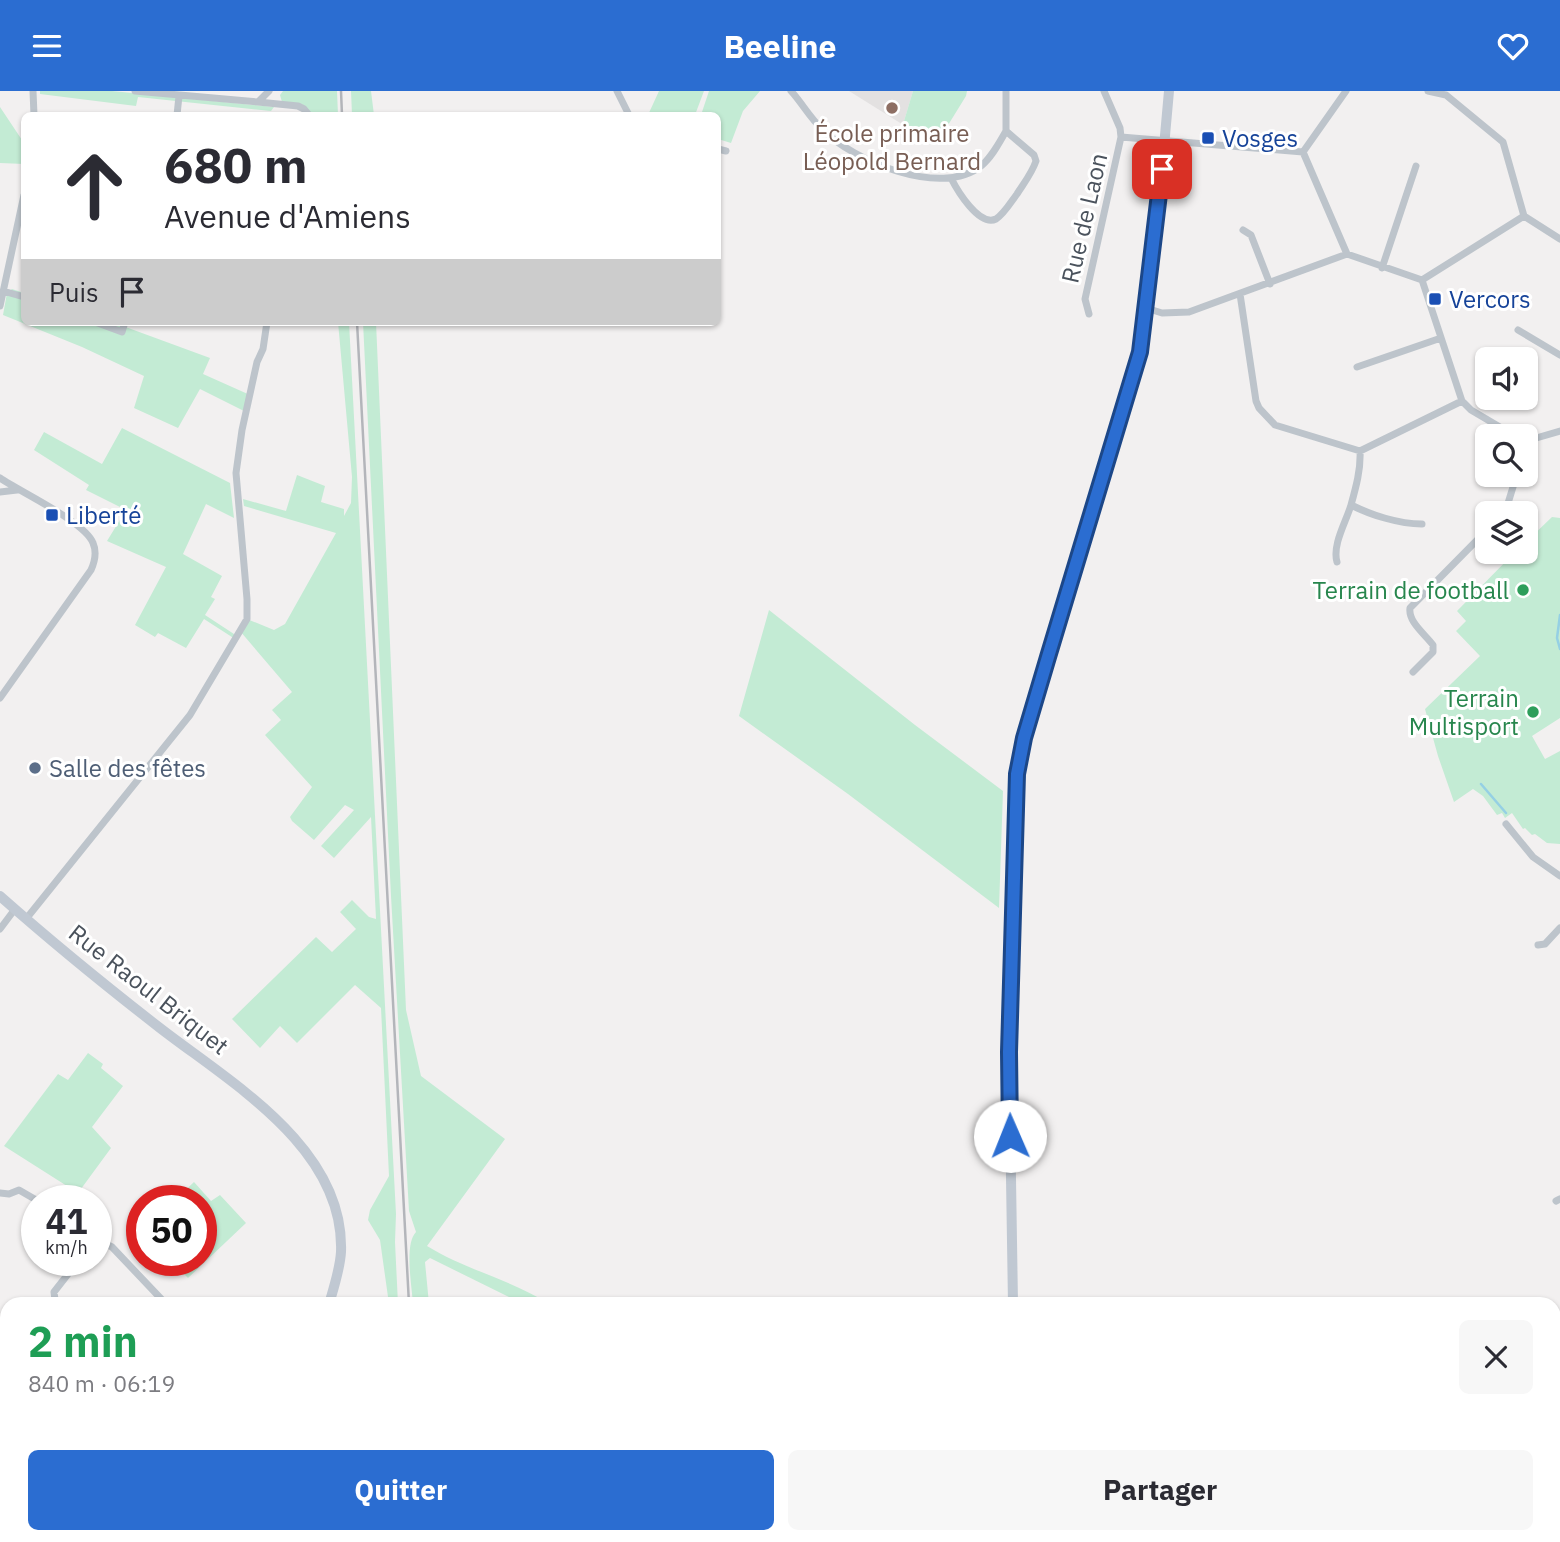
<!DOCTYPE html>
<html lang="fr">
<meta charset="utf-8">
<style>
body{margin:0;font-family:"IBM Plex Sans",sans-serif;background:#f7f7f7;color:#2b2b33;height:100vh;display:flex;flex-direction:column;font-size:26px;white-space:nowrap}
*{box-sizing:border-box;margin:0}
p{font-size:23px;color:#7c7c81}
.icon{flex:none;width:38px;height:38px;fill:none;stroke:currentColor;stroke-width:2;stroke-linecap:round;stroke-linejoin:round}
.map{position:relative;flex:1;overflow:hidden}
.details{position:absolute;left:0px;top:1206px;width:1561px;height:247px;display:flex;flex-direction:column;background:#fff;border-radius:21px 21px 0 0;box-shadow:0 2px 5px #0004}
.details>*{flex:none}
.guide{position:absolute;left:21px;top:21px;width:700px;height:214px;border-radius:10px;box-shadow:0 2px 5px #0004;background:#fff;color:#2b2b33;overflow:hidden}
.buttons{position:absolute;left:1475px;top:256px;display:grid;gap:14px}
.buttons a{display:grid;place-items:center;width:63px;height:63px;border-radius:10px;background:#fff;box-shadow:0 2px 5px #0004;font-size:35px}
.speed{position:absolute;left:21px;top:1094px;display:flex;gap:14px;font-size:35px;font-weight:700;text-align:center}
.speed>*{display:grid;place-content:center;width:91px;height:91px;border-radius:50%;background:#fff;box-shadow:0 2px 5px #0004;line-height:1}
.speed small{font-size:18px;font-weight:400}
.speed .limit{border:10px solid #d22;background:#fff;color:#111}
.pin{position:absolute;display:grid;place-items:center;width:60px;height:60px;color:#fff;margin:-30px;border-radius:14px;box-shadow:0 4px 10px #0006}
.me{position:absolute;width:77px;margin:-38px;rotate:359deg;stroke-linejoin:round;filter:drop-shadow(0 0 5px #0008)}
.turn{display:flex;align-items:center;gap:24px;height:147px;padding:0 28px;font-size:32px}
.turn .icon{width:91px;height:91px;stroke-width:2.5}
.turn b{display:block;font-size:49px;line-height:60px}
.then{display:flex;align-items:center;height:66px;padding:0 28px;background:#0003;gap:14px;font-size:26px}
.round{display:grid;place-items:center;flex:none;width:74px;height:74px;border-radius:10px;background:#f7f7f7}
.summary{display:flex;align-items:center;justify-content:space-between;height:119px;padding:0 28px}
h1{font-size:42px;font-weight:700;line-height:52px;color:#1e9e55}
.button{display:flex;gap:14px;margin-top:auto;padding:14px 28px}
.button a{flex:1;height:80px;border-radius:10px;background:#2b6dd1;color:#fff;font-size:28px;font-weight:700;line-height:80px;text-align:center}
.button a+a{background:#f7f7f7;color:#2b2b33}
header{display:flex;justify-content:space-between;align-items:center;height:91px;padding:0 28px;background:#2b6dd1;color:#fff;font-size:32px;font-weight:700}
.map>svg:first-child{display:block}
</style>
<header><svg class="icon" aria-label="menu" viewBox="0 0 24 24"><path d="M4 6h16M4 12h16M4 18h16"/></svg>Beeline<svg class="icon" aria-label="heart" viewBox="0 0 24 24"><path d="M12 20l-8-8c-3-5 5-10 8-4 3-6 11-1 8 4z"/></svg></header>
<div class="map">
<svg width="1560" height="1451" viewBox="0 0 1560 1451">
<rect width="100%" height="100%" fill="#f2f0f0"/>
<!-- education -->
<path fill="#e3e1e1" d="M849,0h64l-9,30 1,5z"/>
<!-- green -->
<path fill="#c3ebd4" d="M40,0h72l162,16 -3,4 -133,-14 -2,9 -96,-12z
M283,0h54l1,24h-26l-10,-11 -20,-2 -2,-7z
M351,0h20l3,24h-22z
M659,0h45l-9,24h-47z
M709,0h51l-17,20 -12,32 -13,-4v-24h-17z
M913,0h54l-1,5 -29,47 -7,1 -2,-4 -23,-14 -1,-5z
M0,16l24,36v21l-24,-1z
M12,198l12,4v29h88l98,36 -7,16 47,21 -4,17 -46,-23 -22,39 -44,-20 10,-32 -62,-29 -79,-32 4,-22z
M338,231h11l47,892 -1,28 3,62h-9l-9,-64 -12,-20 2,-10 19,-34 -8,-168 -26,-23 -58,58 -17,-17 -20,22 -28,-29 84,-82 16,15 24,-23 -16,-17 12,-12 17,17 7,2 -5,-102 -37,41 -13,-12 33,-36 -9,-5 -31,35 -22,-19 -2,-4 22,-30 -47,-52 16,-15 -9,-10 20,-18 -52,-61 7,-12 27,11 11,-6 51,-91 -92,-27 -1,-7 43,12 11,-36 28,11 -4,16 23,7v7l7,-13 1,-26z
M363,231h13l30,688 15,66 84,63 -78,107c39,24 85,34 122,58h-26l-93,-46 -5,4 4,42h-16c-1,-17 -9,-60 3,-72l-7,-21 -18,-315z
M122,337l108,55 4,35 -28,-14 -23,50 39,22 -11,21 4,2 -10,16 32,21 -2,3 -31,-20 -18,29 -28,-15 -3,4 -20,-12 31,-58 -59,-26 19,-31 -40,-20 3,-5 -55,-35 10,-18 58,32z
M1552,426l8,1v200l-28,18 13,23 15,-8v93l-13,-1 -12,-9 -3,1 -7,-7 -2,1 -11,-16 -7,5 -3,-5 -5,2 -14,-19 -10,-7 -19,13 -16,-46 -13,-47 55,-53 -24,-25 10,-10 -9,-10 59,-60h10v-9z
M769,519l146,115 88,66 -4,117 -151,-114 -109,-78z
M88,962l15,11 -2,4 22,18 -31,41 19,21 -33,45 -74,-47 54,-72 10,6z
M194,1091l17,19 9,-6 26,28 -58,55 -18,-18h31v-59l-26,-1z
M302,1446h106v5h-102z
M843,1446h173l4,5h-170z
M1103,1446h131l1,5h-162z"/>
<g fill="none" stroke-linecap="round" stroke-linejoin="round">
<!-- stream -->
<path stroke="#95d0e4" stroke-width="2.5" d="M1560,524l-3,23 3,11
M1481,693l25,29"/>
<!-- street -->
<path stroke="#bdc4cb" stroke-width="7" d="M33,0l1,24
M135,0l123,11 11,-11
M617,0l12,24
M791,0c11,12 19,27 31,38 31,32 119,69 159,37 11,-9 18,-23 25,-35
M1006,0v40
M1428,0l18,4 57,47 21,74 36,23
M258,11l40,4 6,3 5,6
M177,24l2,-19
M1121,46l182,15
M718,58l8,2
M1303,61l44,102 75,26
M1303,61l43,-61
M951,87c6,12 28,49 45,41 8,-5 15,-17 21,-25 7,-11 15,-21 19,-33l-2,-6 -28,-24
M1243,139l8,5 19,49
M1382,177l34,-102
M1422,189l40,121 9,9 44,26
M1422,189l102,-64
M3,200l21,6
M1240,203l16,107 3,7 16,17 85,26 102,-50
M0,215l24,-111
M1146,217l16,5 27,-1 158,-58
M1089,223l-4,-15 36,-162 -1,-9 -16,-37
M95,231l27,10 3,-10
M1518,239l42,25
M1357,276l84,-29
M1526,350l34,-10
M0,387c22,15 85,44 93,65 4,9 2,18 -2,27l-91,128
M0,401l17,-2
M1351,414c20,10 48,19 71,19
M1505,422l12,-39
M1337,471c-5,-17 9,-40 14,-57 5,-18 10,-36 9,-54
M1413,581l20,-20v-7c-8,-11 -25,-23 -23,-37l78,-79
M1506,733l27,33 27,19
M26,828l164,-204 57,-96v-20l-11,-126 6,-43 15,-68 6,-13 4,-27
M0,838l15,-20
M1538,854l7,-1 15,-16
M0,1102l9,1 10,-4 19,11
M1556,1110l4,-2
M96,1152l10,1 6,3 54,57
M59,1213l-4,-4 -1,-8 25,-32
M4,1314l3,-3
M85,1451l3,-5"/>
<!-- secondary -->
<path stroke="#c0c8d2" stroke-width="10" d="M0,805c52,46 106,90 160,132 71,55 185,120 181,224 -1,17 -7,35 -12,52
M1013,1213l-4,-252 8,-278 7,-36 23,-81 93,-305 22,-183 7,-78
M1554,1361l6,-6
M292,1446l5,5
M1016,1446l1,5
M1475,1451l5,-5"/>
<!-- rail -->
<path stroke="#b3b5ba" stroke-width="2.5" d="M341,0l1,24
M357,231l52,982
M421,1446v5"/>
</g>
<g fill="none" stroke-linecap="round" stroke-linejoin="round">
<defs>
<path id="route" d="M1010,1045l-1,-84 8,-278 7,-36 24,-81 92,-305 22,-183"/>
</defs>
<!-- route casing -->
<use href="#route" stroke="#1c4788" stroke-width="18"/>
<!-- route -->
<use href="#route" stroke="#2b6dd1" stroke-width="12"/>
</g>
<!-- markers -->
<circle fill="#8d6e63" stroke="#fff" stroke-width="2.5" cx="892" cy="17" r="7"/>
<g fill="#1a4fb4" stroke="#fff" stroke-width="2.5">
<rect x="1201" y="40" width="14" height="14" rx="3.5"/>
<rect x="1428" y="201" width="14" height="14" rx="3.5"/>
<rect x="45" y="417" width="14" height="14" rx="3.5"/>
</g>
<g fill="#2e9e5b" stroke="#fff" stroke-width="2.5">
<circle cx="1523" cy="499" r="7"/>
<circle cx="1533" cy="621" r="7"/>
</g>
<circle fill="#5c6f8a" stroke="#fff" stroke-width="2.5" cx="35" cy="677" r="7"/>
<g text-anchor="middle" dominant-baseline="central" stroke-width="6" stroke-linejoin="round" paint-order="stroke">
<!-- education labels -->
<g font-size="24" fill="#785e54" stroke="#fff">
<text x="892" y="42">École primaire<tspan x="892" dy="28">Léopold Bernard</tspan></text>
</g>
<!-- transit labels -->
<g font-size="24" fill="#164399" stroke="#fff" text-anchor="start">
<text x="1222" y="47">Vosges</text>
<text x="1449" y="208">Vercors</text>
<text x="66" y="424">Liberté</text>
</g>
<!-- street labels -->
<g font-size="24" fill="#4a525c" stroke="#fff">
<text transform="translate(1084 127) rotate(-77)">Rue de Laon</text>
<text transform="translate(149 898) rotate(38)">Rue Raoul Briquet</text>
</g>
<!-- leisure labels -->
<g font-size="24" fill="#27864d" stroke="#fff" text-anchor="end">
<text x="1509" y="499">Terrain de football</text>
<text x="1519" y="607">Terrain<tspan x="1519" dy="28">Multisport</tspan></text>
</g>
<!-- service labels -->
<g font-size="24" fill="#4e5e75" stroke="#fff" text-anchor="start">
<text x="49" y="677">Salle des fêtes</text>
</g>
</g>
</svg>
<div class="buttons">
<a><svg class="icon" aria-label="sound" viewBox="0 0 24 24"><path d="M4 9h4l5-4v14l-5-4H4zM17 9q2 3 0 6"/></svg></a>
<a><svg class="icon" aria-label="search" viewBox="0 0 24 24"><circle cx="10" cy="10" r="6"/><path d="M15 15l6 6"/></svg></a>
<a><svg class="icon" aria-label="layers" viewBox="0 0 24 24"><path d="M12 4l9 5-9 5-9-5zM3 14l9 5 9-5"/></svg></a>
</div>
<div class="speed"><div>41<small>km/h</small></div><div class="limit">50</div></div>
<div class="pin" style="left:1162px;top:78px;background:#d93025"><svg class="icon" aria-label="arrive" viewBox="0 0 24 24"><path d="M6 21V4h12l-3 4 3 4H6"/></svg></div>
<svg class="me" style="left:1010px;top:1045px" viewBox="-20 -20 40 40"><circle r="19" fill="#fff"/><path d="M0-13L10 11 0 6-10 11z" fill="#2b6dd1"/></svg>
<div class="guide">
<div class="turn"><svg class="icon" aria-label="ahead" viewBox="0 0 24 24"><path d="M12 20V5M6 11l6-6 6 6"/></svg><div><b>680 m</b>Avenue d'Amiens</div></div>
<div class="then">Puis<svg class="icon" aria-label="arrive" viewBox="0 0 24 24"><path d="M6 21V4h12l-3 4 3 4H6"/></svg></div>
</div>
<section class="details">
<div class="summary"><div><h1>2 min</h1><p>840 m · 06:19</p></div><a class="round"><svg class="icon" aria-label="close" viewBox="0 0 24 24"><path d="M6 6l12 12M18 6L6 18"/></svg></a></div>
<div class="button"><a>Quitter</a><a>Partager</a></div>
</section>
</div>
